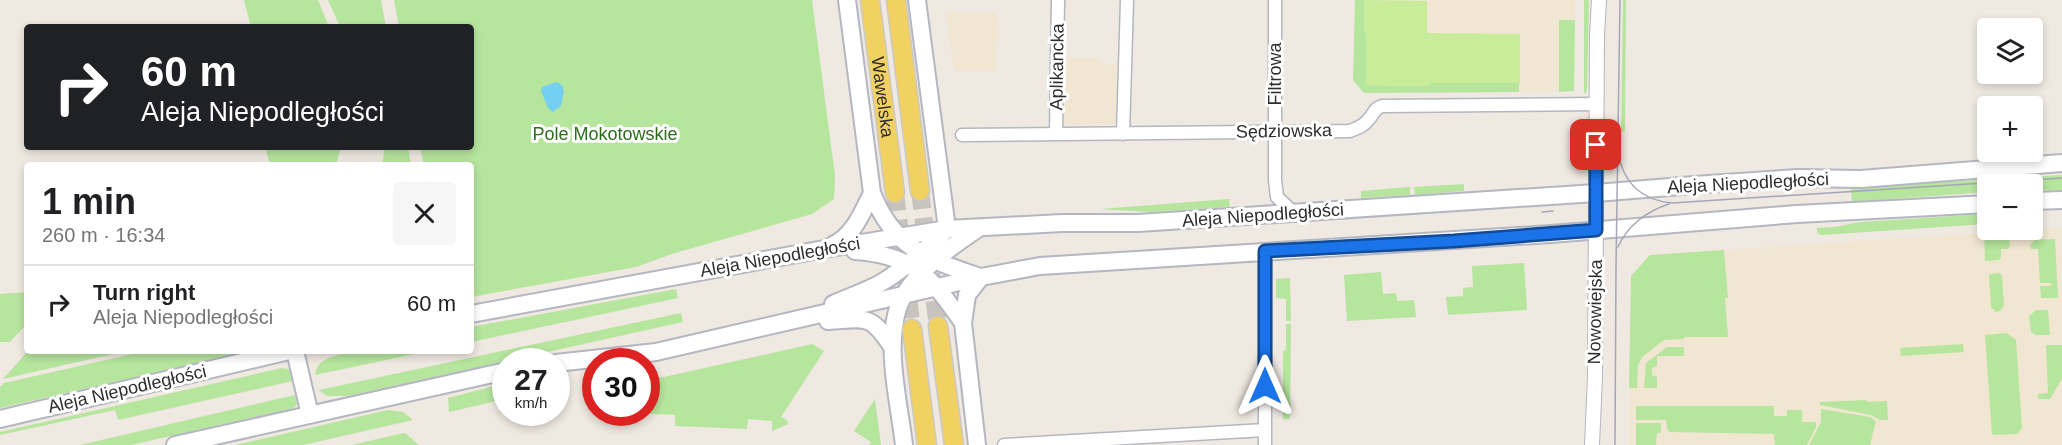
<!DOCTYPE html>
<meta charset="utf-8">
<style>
body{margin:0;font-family:Arial,sans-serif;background:#f6f6f6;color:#202124;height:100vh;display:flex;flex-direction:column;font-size:22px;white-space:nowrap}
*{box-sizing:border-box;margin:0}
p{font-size:20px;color:#757577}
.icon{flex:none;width:33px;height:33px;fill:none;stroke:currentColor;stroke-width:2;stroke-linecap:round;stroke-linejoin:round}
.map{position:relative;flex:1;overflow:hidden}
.details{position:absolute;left:24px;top:162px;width:450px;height:192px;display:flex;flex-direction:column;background:#fff;border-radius:6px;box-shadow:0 3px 9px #0003}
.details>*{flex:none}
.banner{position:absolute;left:24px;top:24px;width:450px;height:126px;border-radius:6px;box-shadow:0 3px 9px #0003;background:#202124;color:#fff;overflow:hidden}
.tools{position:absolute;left:1977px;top:18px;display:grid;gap:12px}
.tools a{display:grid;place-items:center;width:66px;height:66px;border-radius:6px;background:#fff;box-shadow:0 3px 9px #0003;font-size:30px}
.speed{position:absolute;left:492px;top:348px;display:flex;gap:12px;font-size:30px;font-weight:700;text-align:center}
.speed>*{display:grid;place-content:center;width:78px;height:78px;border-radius:50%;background:#fff;box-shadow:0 3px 9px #0003;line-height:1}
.speed small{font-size:15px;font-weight:400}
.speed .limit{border:9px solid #d22;background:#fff;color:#111}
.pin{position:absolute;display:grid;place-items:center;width:51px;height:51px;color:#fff;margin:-26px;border-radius:12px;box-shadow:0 3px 9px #0006}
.me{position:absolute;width:66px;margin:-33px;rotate:0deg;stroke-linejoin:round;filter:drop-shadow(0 0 4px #0008)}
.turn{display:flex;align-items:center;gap:21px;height:126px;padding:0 18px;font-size:27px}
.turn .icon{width:78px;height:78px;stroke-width:2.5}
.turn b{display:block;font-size:42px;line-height:51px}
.round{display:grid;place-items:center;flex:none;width:63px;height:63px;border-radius:6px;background:#f6f6f6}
.head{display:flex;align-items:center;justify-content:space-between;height:102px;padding:0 18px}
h1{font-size:36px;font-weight:600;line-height:45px}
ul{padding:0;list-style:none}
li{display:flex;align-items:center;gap:18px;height:78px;padding:0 18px;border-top:2px solid #e0e0e0}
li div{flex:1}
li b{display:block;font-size:22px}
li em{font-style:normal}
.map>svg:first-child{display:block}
</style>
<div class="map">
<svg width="2062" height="445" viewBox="0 0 2062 445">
<rect width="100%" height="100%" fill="#efe9e1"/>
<!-- education -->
<path fill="#f0e6d1" d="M1355,0h220l-1,91 -210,2 -11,-13z
M946,12h51l-1,59h-42z
M1059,58h36l7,3v3h15v60h-59z
M2062,228v217h-433l2,-169 19,-21z"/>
<!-- green -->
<path fill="#b6e59e" d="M244,0h74l11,27h-78z
M328,0h53l5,27h-46z
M394,0h418l23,176 -1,23 -22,15 -137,39 -39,14 -165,30v-132h-47l-4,-18h51v-120h-72z
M1355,0h9v32l2,1v52l63,1v-3h90v9l-155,1 -11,-13z
M1584,0h5l-2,90 -1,3h-2z
M1623,0h3l-1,131 -4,1z
M1559,20h16l-1,71 -15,1z
M277,147h64l-5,18h-66l-4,-15z
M385,147h23l3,18h-29z
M2062,175v15h-29l-1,-6h-44l-1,8 -135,10 -1,-14z
M1464,184v7l-49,4 -1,-8z
M1410,187v8l-49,3v-7z
M1229,199l1,8 -80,5 -50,-3z
M1987,214v10l-166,11 -4,-3v-4l18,-1 25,-5z
M2005,231l1,7h3l1,8 -2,3h-7v9l-2,2 -14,1 -1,-28z
M2055,239l3,59h-17l-1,-12h11v-3h-11l-2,-34h-7l-1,-4 5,-5z
M1724,250l4,48h-3l3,39h-44v2l-20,1 -22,17 -4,8 -1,23h-8l2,-112 19,-21z
M1524,263l3,47 -79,5 -2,-18 17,-1v-8l10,-1 -1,-21z
M1381,272l2,22 13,-1 1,8 17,-1 2,17 -69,4 -3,-46z
M2000,273l2,3 2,30 -4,5 -4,1 -5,-5 -2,-31 1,-2z
M1290,278l1,43h-5v-22l-10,-1v-19z
M676,289l2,9 -207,44v-15z
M27,292v32l-17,18h-10v-48z
M2036,310h12l2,25h-14l-5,-3 -2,-16z
M681,313l2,9 -335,74h-21l-8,-6z
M1286,324h5l-1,95h-7v-68l3,-1z
M2007,333l9,7 6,88 -5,6 -22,1 -3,-1 -7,-99z
M812,344l12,7 -43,66 6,3 1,4 -16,7v-10l-24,-2 -1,10 -72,-3v-11l-41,-2 12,-1 1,-33 17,-2z
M1963,344l1,8 -63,4 -1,-8z
M2046,345h16v34l-12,20h-12v-5l10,-1z
M1667,347h17v9h-27v10l-5,2v7l5,2v11h-13l2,-25z
M28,351h98l-123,28z
M146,351h105l-251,57v-21l4,-4z
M357,351h72l-114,24c2,-20 27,-20 42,-24z
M282,368l7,1 4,12 -175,39 -3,-10 -115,25v-3z
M505,383v16l-56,13 -1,-14z
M295,395l2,9 -3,4 -4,1 -159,36h-51z
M875,399l6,46h-12l2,-3 -17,-11z
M1866,400l1,2 20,-1 1,19h-8l-9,-5 -51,-10v-3z
M1636,406h138v10h13v-6h15v12h14v5l-9,18h-32l-1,-11 -104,-2 -3,-3 -1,-9h-30z
M1821,409l49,8 6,4 -6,24h-61l12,-23z
M388,410l15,2 10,8 -110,25h-68z
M1636,423h25v10h-4l-1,12h-20z
M405,433l14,12h-67l51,-12z"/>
<!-- pitch -->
<path fill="#c9ec9a" d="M1364,0l63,1v32l93,1v49h-90l-1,3 -63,-1v-52h-2z"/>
<!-- water -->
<path fill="#75cff0" d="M556,82l6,3 2,6 -3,15 -8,6 -5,-4 -7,-17 1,-4z"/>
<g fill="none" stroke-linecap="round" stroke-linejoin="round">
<!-- primary-tunnel -->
<path stroke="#c8c4bd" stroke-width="18" stroke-dasharray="18 9" stroke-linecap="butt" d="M920,191l7,56
M895,193l17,136
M931,274l7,52"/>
<defs>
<path id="minor" d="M1275,0v180l2,17 17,16
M1056,134l2,-134
M1123,134l4,-134
M962,135l388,-4c7,-3 14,-5 18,-11 6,-6 6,-12 14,-14l214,-2
M1265,251v194
M1004,445l261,-15"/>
<path id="tertiary" d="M1592,445l3,-68 2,-342 2,-35"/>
<path id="secondary" d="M847,0l25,193c22,56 56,66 108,84
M917,0l30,229
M2032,201l30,-1
M831,246c22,-9 31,-33 41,-53
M855,251c59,4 76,26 108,72
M833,304c16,-7 33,-13 48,-21 23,-14 46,-34 66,-54
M471,314l353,-65 123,-20 115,-6h76l458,-30 98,-8 104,-7 63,1 201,-16
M828,321c38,-2 42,-8 64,26
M295,351l15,64
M556,363l100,-11 325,-75 59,-11 511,-32 246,-20 191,-10
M0,419l289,-68
M175,445l331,-74
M904,445c-5,-43 -19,-96 -6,-137 11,-33 54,-62 81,-80
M977,445l-14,-122 4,-28 14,-18"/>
<g id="primary">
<path id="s1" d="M870,0l25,193"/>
<path d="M896,0l24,191"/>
<path d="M938,326l16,119"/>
<path d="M912,329l15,116"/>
</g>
</defs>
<!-- minor casing -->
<use href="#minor" stroke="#b4b7c1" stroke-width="15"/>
<!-- tertiary casing -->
<use href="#tertiary" stroke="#b4b7c1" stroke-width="16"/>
<!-- secondary casing -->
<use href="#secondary" stroke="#b4b7c1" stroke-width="20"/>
<!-- primary casing -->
<use href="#primary" stroke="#c9c9c9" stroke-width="21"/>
<!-- minor -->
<use href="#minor" stroke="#fff" stroke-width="12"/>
<!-- tertiary -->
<use href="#tertiary" stroke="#fff" stroke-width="14"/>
<!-- secondary -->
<use href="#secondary" stroke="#fff" stroke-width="16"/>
<!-- primary -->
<use href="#primary" stroke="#f2d163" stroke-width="18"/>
<!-- tram -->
<path stroke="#a3a6b8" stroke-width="1.5" d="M1618,152c5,31 23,48 54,51l390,-25
M1542,212l11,-1
M1618,247c9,-21 29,-36 51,-43
M1615,445l1,-178 4,-267"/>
</g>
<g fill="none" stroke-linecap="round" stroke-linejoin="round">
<defs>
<path id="route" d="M1265,386v-135l189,-10 142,-11v-85"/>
</defs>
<!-- route casing -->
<use href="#route" stroke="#114b97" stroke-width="15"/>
<!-- route -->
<use href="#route" stroke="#1a73e8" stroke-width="10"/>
</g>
<g text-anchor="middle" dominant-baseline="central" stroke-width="6" stroke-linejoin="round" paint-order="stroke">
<!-- street labels -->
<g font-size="18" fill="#2e2e2e" stroke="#fff">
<text transform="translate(1057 67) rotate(-89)">Aplikancka</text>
<text transform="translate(1275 74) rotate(-90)">Filtrowa</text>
<text stroke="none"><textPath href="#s1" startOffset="98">Wawelska</textPath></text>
<text transform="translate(1284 131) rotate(-1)">Sędziowska</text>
<text transform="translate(1748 183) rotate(-3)">Aleja Niepodległości</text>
<text transform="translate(1263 215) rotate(-4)">Aleja Niepodległości</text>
<text transform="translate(780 257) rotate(-10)">Aleja Niepodległości</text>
<text transform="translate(1595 312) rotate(-89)">Nowowiejska</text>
<text transform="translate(127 389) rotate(-13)">Aleja Niepodległości</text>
</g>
<!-- park labels -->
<g font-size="18" fill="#2c6e1b" stroke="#fff">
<text x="605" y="134">Pole Mokotowskie</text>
</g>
</g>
</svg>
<div class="tools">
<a><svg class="icon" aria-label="layers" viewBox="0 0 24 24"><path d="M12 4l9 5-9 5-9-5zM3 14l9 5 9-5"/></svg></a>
<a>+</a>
<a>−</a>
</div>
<div class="speed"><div>27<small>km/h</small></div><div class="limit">30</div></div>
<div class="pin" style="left:1596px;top:145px;background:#d93025"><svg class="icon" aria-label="arrive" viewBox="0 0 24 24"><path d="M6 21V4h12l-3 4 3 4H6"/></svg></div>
<svg class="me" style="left:1265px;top:386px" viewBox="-20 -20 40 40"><path d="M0-17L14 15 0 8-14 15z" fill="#1a73e8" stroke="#fff" stroke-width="4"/></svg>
<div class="banner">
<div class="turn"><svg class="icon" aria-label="right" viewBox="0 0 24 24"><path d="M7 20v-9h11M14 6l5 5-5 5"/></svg><div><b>60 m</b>Aleja Niepodległości</div></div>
</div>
<section class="details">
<div class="head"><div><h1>1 min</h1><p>260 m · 16:34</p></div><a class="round"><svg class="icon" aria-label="close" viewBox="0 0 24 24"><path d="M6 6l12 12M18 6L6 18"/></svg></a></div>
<ul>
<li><svg class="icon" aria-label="right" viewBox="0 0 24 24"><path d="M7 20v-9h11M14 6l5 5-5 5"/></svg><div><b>Turn right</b><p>Aleja Niepodległości</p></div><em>60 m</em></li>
</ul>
</section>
</div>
